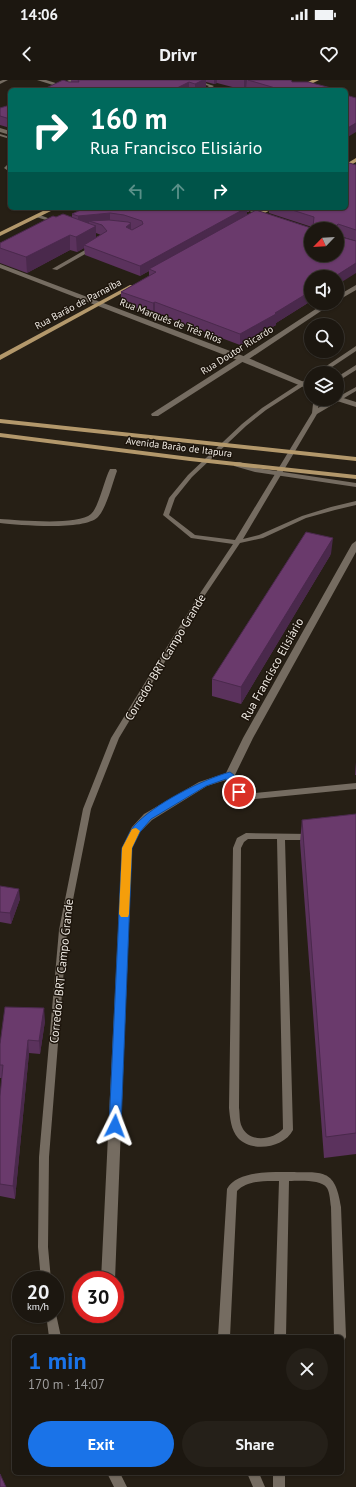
<!DOCTYPE html>
<meta charset="utf-8">
<style>
body{margin:0;font-family:"PT Sans",sans-serif;background:#252019;color:#f1f3f6;height:100vh;display:flex;flex-direction:column;font-size:15px;white-space:nowrap}
*{box-sizing:border-box;margin:0}
p{font-size:13px;color:#a09f9f}
.icon{flex:none;width:22px;height:22px;fill:none;stroke:currentColor;stroke-width:2;stroke-linecap:round;stroke-linejoin:round}
.map{position:relative;flex:1;overflow:hidden}
.side{position:absolute;left:12px;top:1255px;width:332px;height:140px;display:flex;flex-direction:column;background:#1c1710;border-radius:6px;box-shadow:0 1px 3px #0004,0 0 0 1px #3a3630}
.side>*{flex:none}
.top-card{position:absolute;left:8px;top:8px;width:340px;height:122px;border-radius:6px;box-shadow:0 1px 3px #0004,0 0 0 1px #3a3630;background:#00695c;color:#fff;overflow:hidden}
.needle{width:26px;rotate:245deg}
.fabs{position:absolute;left:304px;top:142px;display:grid;gap:8px}
.fabs a{display:grid;place-items:center;width:40px;height:40px;border-radius:50%;background:#1c1710;box-shadow:0 1px 3px #0004,0 0 0 1px #3a3630;font-size:20px}
.speed{position:absolute;left:12px;top:1191px;display:flex;gap:8px;font-size:20px;font-weight:700;text-align:center}
.speed>*{display:grid;place-content:center;width:52px;height:52px;border-radius:50%;background:#1c1710;box-shadow:0 1px 3px #0004,0 0 0 1px #3a3630;line-height:1}
.speed small{font-size:10px;font-weight:400}
.speed .limit{border:6px solid #d22;background:#fff;color:#111}
.pin{position:absolute;display:grid;place-items:center;width:34px;height:34px;color:#fff;margin:-17px;border:2px solid #fff;border-radius:50%;box-shadow:0 1px 4px #0007}
.me{position:absolute;width:44px;margin:-22px;rotate:3deg;stroke-linejoin:round;filter:drop-shadow(0 0 3px #0008)}
.turn{display:flex;align-items:center;gap:14px;height:84px;padding:0 16px;font-size:18px}
.turn .icon{width:52px;height:52px;stroke-width:2.5}
.turn b{display:block;font-size:28px;line-height:34px}
.lanes{display:flex;align-items:center;height:38px;padding:0 16px;background:#0003;justify-content:center;gap:20px;direction:ltr}
.lanes .off{opacity:.35}
.round{display:grid;place-items:center;flex:none;width:42px;height:42px;border-radius:21px;background:#252019}
.headline{display:flex;align-items:center;justify-content:space-between;height:68px;padding:0 16px}
h1{font-size:24px;font-weight:700;line-height:30px;color:#1a73e8}
.action{display:flex;gap:8px;margin-top:auto;padding:8px 16px}
.action a{flex:1;height:46px;border-radius:24px;background:#1a73e8;color:#fff;font-size:16px;font-weight:700;line-height:46px;text-align:center}
.action a+a{background:#252019;color:#f1f3f6}
.status{display:flex;justify-content:space-between;align-items:center;height:28px;padding:0 20px;background:#1c1710;direction:ltr}
.status svg{height:11px;fill:currentColor}
header{display:flex;justify-content:space-between;align-items:center;height:52px;padding:0 16px;background:#1c1710;font-size:18px;font-weight:700}
.map>svg:first-child{display:block}
</style>
<div class="status"><b>14:06</b><svg viewBox="0 0 49 12"><path d="M0 12V9h3v3zM5 12V6h3v6zM10 12V3h3v9zM15 12V0h3v12zM26 1h20v11H26zM47 4h2v5h-2z"/></svg></div>
<header><svg class="icon" aria-label="back" viewBox="0 0 24 24"><path d="M15 5l-7 7 7 7"/></svg>Drivr<svg class="icon" aria-label="heart" viewBox="0 0 24 24"><path d="M12 20l-8-8c-3-5 5-10 8-4 3-6 11-1 8 4z"/></svg></header>
<div class="map">
<svg width="356" height="1407" viewBox="0 0 356 1407">
<rect width="100%" height="100%" fill="#261f15"/>
<g fill="none" stroke-linecap="round" stroke-linejoin="round">
<!-- service -->
<path fill="#756c61" fill-rule="evenodd" d="M3,0h5l-8,4v-3z
M199,1l15,5 -6,4h-5l6,-4 -10,-3z
M0,54l10,3v2l-10,-3z
M8,84h2l-1,4 1,4 -6,-4z
M36,135h4l18,7 -2,1 -20,-6z
M92,166l3,2 -1,1 -37,21 -5,-1z
M356,266v5l-33,22h-7z
M356,285v5l-19,12v-5z
M311,296v5l-45,29 -20,16 -54,51 -17,21 -6,17 26,20 40,5 77,-127 1,-9 3,-5h6l-3,5 -1,4 38,-21v4l-39,23 -74,125 16,-4 43,-19 29,-9 25,-6v4l-21,5 -29,8 -43,20 -23,5 -35,52 -86,143 -28,71 -24,121 -18,227 -1,90 3,33h-10l-3,-33 1,-90 20,-227 24,-121 28,-71 88,-143 34,-51 -42,-6 -28,-23 6,-17 19,-23 54,-51 20,-16z
M246,753l64,1 4,3 -4,3h-25l8,290c-9,18 -41,23 -55,8 -7,-8 -8,-20 -9,-30l4,-260 4,-10zM248,759h29l6,290c-10,11 -34,14 -41,-2 -3,-6 -2,-13 -3,-19l2,-260 3,-6z
M288,1092c34,1 47,-5 53,35l5,130 -2,4h-2v-4h-8l-3,-130c-1,-6 -1,-14 -4,-19 -6,-9 -28,-7 -38,-7l-3,156h-12l5,-156c-14,0 -32,-1 -42,10l-7,146h-12l9,-148c9,-18 43,-17 61,-17z
M55,1231l1,3 5,23h-12l-3,-23h9z
M107,1393h13l7,14h-13z
M247,1393h12l6,14h-12z
M273,1393h12v14h-12z"/>
<!-- minor -->
<path fill="#756c61" fill-rule="evenodd" d="M37,0h9l32,10h-9z
M240,277h3l4,2 -89,57h-6l-1,-2z
M110,389h6l1,2c-5,13 -10,36 -19,46 -14,14 -78,8 -98,6v-4c18,1 78,7 91,-5 8,-7 13,-34 19,-45z
M356,461v11l-103,186 -18,37c1,12 9,15 20,18l101,-10v6l-101,10 -21,-6 -5,-6 -3,-7 -19,6 -55,34 -12,12 -8,16 -17,432h-14l21,-432 10,-21 12,-13 55,-32 27,-9 17,-35 109,-194z"/>
<!-- tertiary -->
<path fill="#756c61" fill-rule="evenodd" d="M69,0h7l-22,10h-7z
M0,48l10,3v4l-10,-3z
M241,128h9l18,7 -5,1z
M356,205v5l-19,11v-5z
M325,223h8l-87,58h-3l-4,-2z"/>
<!-- secondary -->
<path fill="#756c61" fill-rule="evenodd" d="M0,184l246,93 65,28v5l-71,-29 -240,-93z
M337,316l19,6v5l-22,-7 3,-1z
M234,382h6l16,6 100,15v4l-101,-15 -21,-6z"/>
<!-- primary -->
<path fill="#b3986b" fill-rule="evenodd" d="M312,0h7l-20,10h-7z
M356,78v4l-10,6v-4z
M49,128h8l-57,28v-4z
M266,128h8l-20,11 -5,-1z
M130,205l5,1 -135,74v-5z
M0,339l356,38v4l-356,-38z
M0,353l190,24 166,18v4l-166,-18 -190,-24z"/>
</g>
<!-- wall -->
<path fill="#5b325d" fill-rule="evenodd" d="M71,0h218l3,2 47,8h-89l-4,-1 -2,1 -27,-7 -3,1 -8,-2v5l-4,3h-160l27,-8h2z
M10,25v23l-10,-3v-17z
M356,85v76l-19,-6v-6l-26,48v24l-35,22v2l-36,20 -85,-32 -2,1 -32,-11v-11l28,-16v-5l-9,5 -55,-21 -1,-7 -7,4 -7,-2 -43,23 -27,-10v-20l56,-26h16v-3l13,-6h164v4h-2v3l64,13 1,-1 -43,-14v-5h77zM96,153l5,2 -5,2z
M255,128h9l-4,2z
M331,474l-90,150 -29,-8v-17z
M356,682v13h-1z
M356,734v340l-32,4 -24,-316 2,-22z
M0,806l20,13 -9,25 -11,-2z
M45,941l-5,33 -11,-1 -14,146 -15,-3v-100l2,-18h-2v-34z"/>
<!-- shaded-wall -->
<path fill="#4a294c" d="M203,0h3v7l-4,3h-7v-6z
M214,0h3v3l-3,1z
M244,0h3l-1,9 -2,1z
M189,2v8h-16z
M356,43v9l-10,6v-9z
M246,128h1v9l-98,52v2l-9,5v-10z
M110,133v11l-21,-3v4l-11,1v-10z
M131,143v11l-5,-7z
M338,144l-1,11v-6h-1v-3z
M96,146v15l-12,4v3l-7,4 -1,-15z
M70,155v15l-43,23 -1,-16z
M356,183v10l-19,12v-8h-3z
M311,211v10l-35,22v2l-36,20v-11z
M155,222v11l-2,1v-11z
M333,458l-2,16 -90,150v-17z
M19,809l1,10 -9,25 -1,-11z
M44,928l1,13 -5,33 -1,-13z
M28,960l1,13 -14,146 -2,-13z"/>
<!-- building -->
<path fill="#6a3a6c" stroke="#4a294c" d="M63,0l6,2h10l-1,-2h125l-8,4 -6,-2 -16,8h-131z
M248,0h43l1,2h16l31,8h-57z
M346,14v1l10,3v25l-10,6z
M10,25v14l-10,-3v-8z
M346,82l10,3v65l-18,-6 -2,2v3h-25v26h26v-19l19,5v22l-22,14h-23v14l-36,22 1,1 -36,20 -85,-32 -2,1 -32,-11 35,-20 -7,-3 107,-59 55,18 2,-1 1,-10 -28,-9h60z
M85,128h161l-106,58 -56,-21 23,-14 -5,-6 -13,-4 20,-1 19,2 3,1 -5,4 6,3 11,-6 -1,-3 -18,-6 -14,-2 -32,3 -6,-2z
M63,134l33,12 -20,11 -6,-2 -44,22 -26,-9v-5l53,-27 3,1z
M306,452l27,6 -92,149 -29,-8z
M356,734v319l-30,4 -24,-317z
M0,806l19,3 -9,24 -10,-1z
M5,927l39,1 -5,33 -11,-1 -15,146 -13,-2v-88l3,-31h-3v-21z
M0,1394l6,13h-6z"/>
<!-- route -->
<path fill="#1a73e8" stroke="#114b97" d="M230,692l4,3 2,7 7,10 -1,2h-7l-7,-9 -2,-6 -20,7 -55,33 -11,13 -8,16 -11,278 -2,3 -4,1 -4,-1 -2,-3 13,-278c4,-7 7,-16 12,-22 20,-22 67,-46 96,-54z"/>
<!-- slow -->
<path fill="#f59e0b" d="M136,748l4,3 -8,17 -3,66 -1,3h-7l-2,-3 3,-66 10,-19z"/>
<g text-anchor="middle" dominant-baseline="central" stroke-width="3" stroke-linejoin="round" paint-order="stroke">
<!-- far-street labels -->
<g font-size="10" fill="#eee9e2" stroke="#1d150c">
<text transform="translate(78 224) rotate(-28)">Rua Barão de Parnaíba</text>
<text transform="translate(171 241) rotate(21)">Rua Marquês de Três Rios</text>
<text transform="translate(237 270) rotate(-32)">Rua Doutor Ricardo</text>
<text transform="translate(179 367) rotate(7)">Avenida Barão de Itapura</text>
</g>
<!-- street labels -->
<g font-size="12" fill="#eee9e2" stroke="#1d150c">
<text transform="translate(165 577) rotate(-59)">Corredor BRT Campo Grande</text>
<text transform="translate(272 589) rotate(-61)">Rua Francisco Elisiário</text>
<text transform="translate(61 891) rotate(-84)">Corredor BRT Campo Grande</text>
</g>
</g>
</svg>
<div class="fabs">
<a><svg class="needle" viewBox="-14 -14 28 28"><path d="M0-13l5 13h-10z" fill="#e53935"/><path d="M0 13l5-13h-10z" fill="#a09f9f"/></svg></a>
<a><svg class="icon" aria-label="sound" viewBox="0 0 24 24"><path d="M4 9h4l5-4v14l-5-4H4zM17 9q2 3 0 6"/></svg></a>
<a><svg class="icon" aria-label="search" viewBox="0 0 24 24"><circle cx="10" cy="10" r="6"/><path d="M15 15l6 6"/></svg></a>
<a><svg class="icon" aria-label="layers" viewBox="0 0 24 24"><path d="M12 4l9 5-9 5-9-5zM3 14l9 5 9-5"/></svg></a>
</div>
<div class="speed"><div>20<small>km/h</small></div><div class="limit">30</div></div>
<div class="pin" style="left:239px;top:712px;background:#d93025"><svg class="icon" aria-label="arrive" viewBox="0 0 24 24"><path d="M6 21V4h12l-3 4 3 4H6"/></svg></div>
<svg class="me" style="left:115px;top:1046px" viewBox="-20 -20 40 40"><path d="M0-17L14 15 0 8-14 15z" fill="#1a73e8" stroke="#fff" stroke-width="4"/></svg>
<div class="top-card">
<div class="turn"><svg class="icon" aria-label="right" viewBox="0 0 24 24"><path d="M7 20v-9h11M14 6l5 5-5 5"/></svg><div><b>160 m</b>Rua Francisco Elisiário</div></div>
<div class="lanes"><svg class="icon off" aria-label="left" viewBox="0 0 24 24"><path d="M17 20v-9H6M10 6l-5 5 5 5"/></svg><svg class="icon off" aria-label="ahead" viewBox="0 0 24 24"><path d="M12 20V5M6 11l6-6 6 6"/></svg><svg class="icon" aria-label="right" viewBox="0 0 24 24"><path d="M7 20v-9h11M14 6l5 5-5 5"/></svg></div>
</div>
<section class="side">
<div class="headline"><div><h1>1 min</h1><p>170 m · 14:07</p></div><a class="round"><svg class="icon" aria-label="close" viewBox="0 0 24 24"><path d="M6 6l12 12M18 6L6 18"/></svg></a></div>
<div class="action"><a>Exit</a><a>Share</a></div>
</section>
</div>
